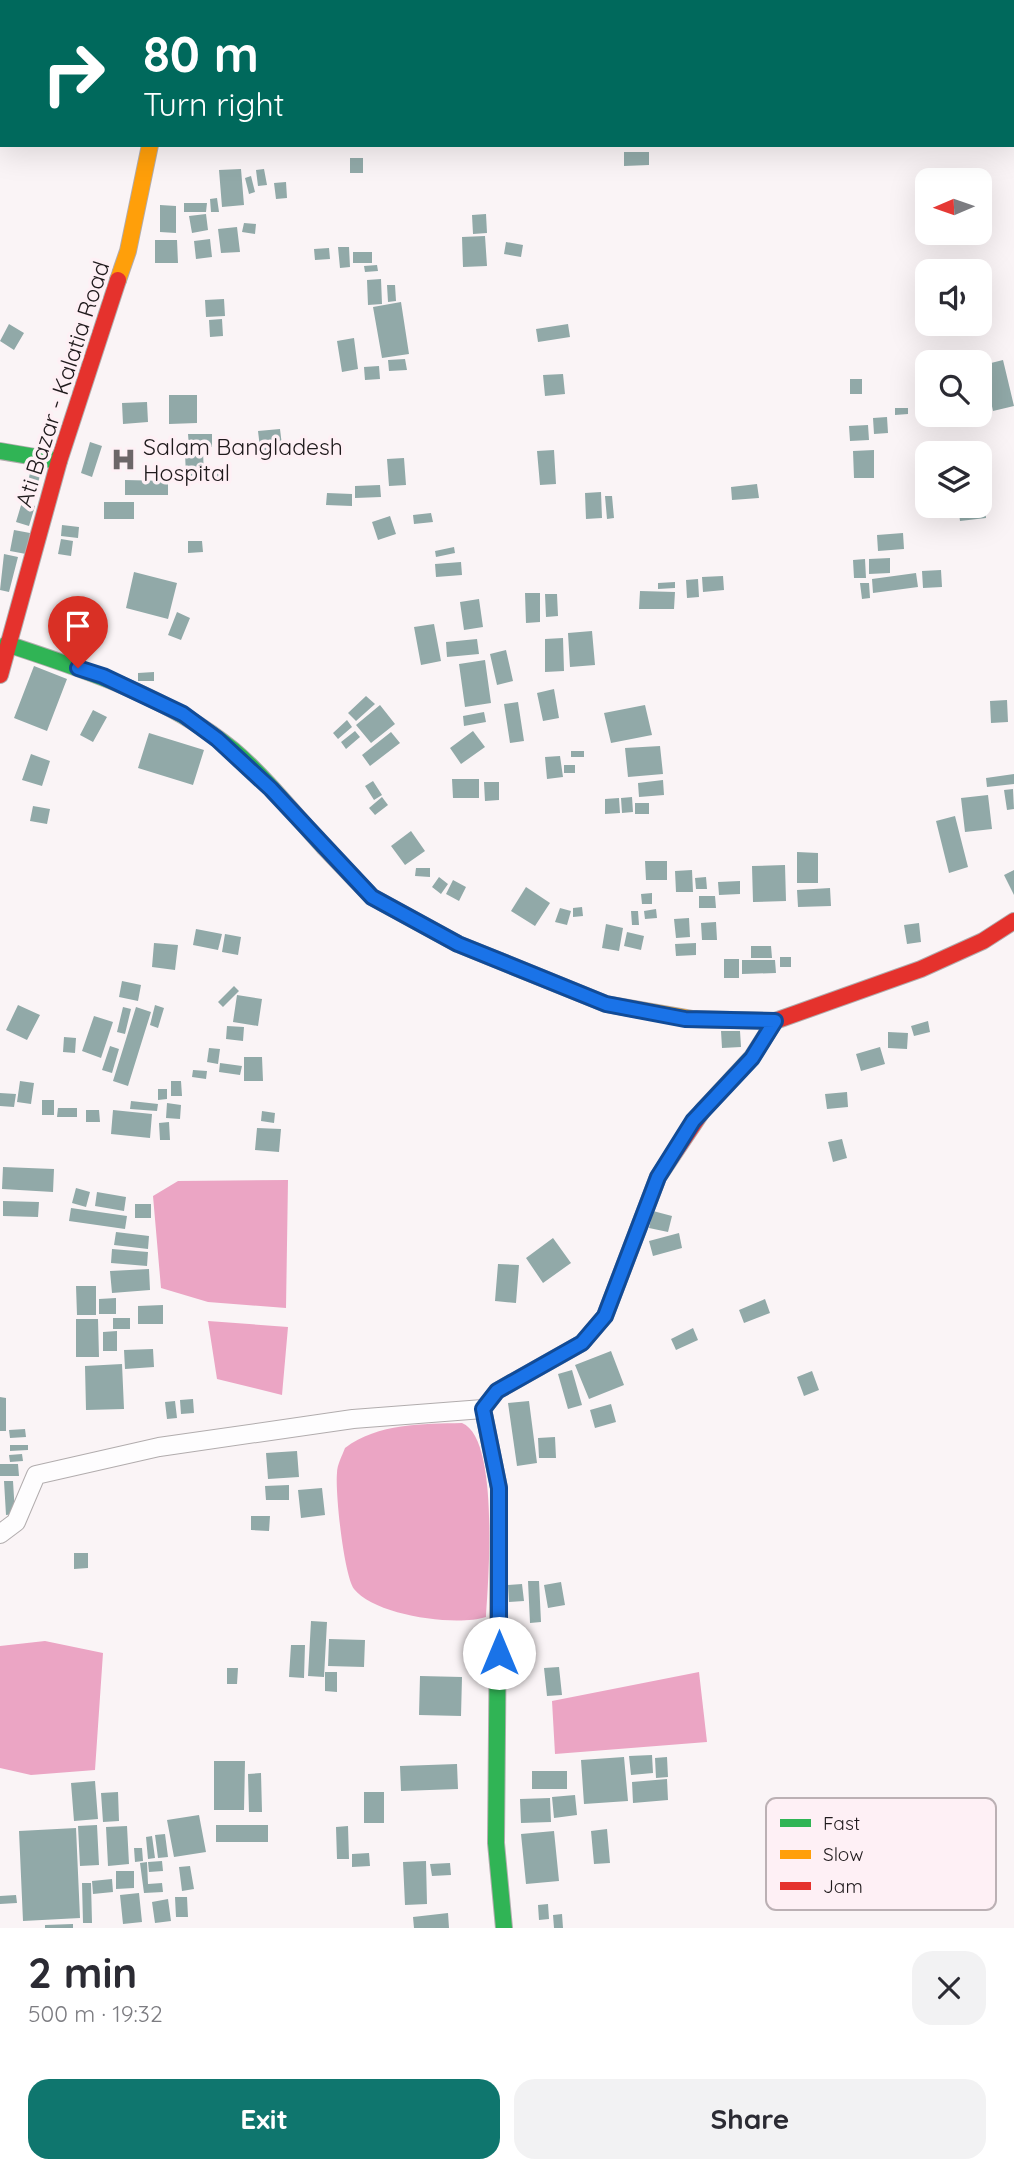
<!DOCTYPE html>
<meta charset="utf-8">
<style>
body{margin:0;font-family:Quicksand,sans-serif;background:#f2f2f3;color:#2b2b33;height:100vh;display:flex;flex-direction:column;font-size:26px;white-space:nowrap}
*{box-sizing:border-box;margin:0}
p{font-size:23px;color:#7c7c81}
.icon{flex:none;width:38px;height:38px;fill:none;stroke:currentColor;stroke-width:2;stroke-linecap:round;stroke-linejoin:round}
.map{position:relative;height:1928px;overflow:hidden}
.sheet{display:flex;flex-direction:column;background:#fff;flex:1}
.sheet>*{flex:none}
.guide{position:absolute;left:0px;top:0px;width:1015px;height:147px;box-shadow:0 7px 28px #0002;background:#00695c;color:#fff;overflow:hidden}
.needle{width:46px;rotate:268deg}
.fabs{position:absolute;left:915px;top:168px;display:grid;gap:14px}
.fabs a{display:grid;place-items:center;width:77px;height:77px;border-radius:14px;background:#fff;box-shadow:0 7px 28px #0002;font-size:35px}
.pin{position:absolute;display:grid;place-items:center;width:60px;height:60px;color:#fff;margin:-72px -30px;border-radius:50% 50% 50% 0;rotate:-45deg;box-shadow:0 0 7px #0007}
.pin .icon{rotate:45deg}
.me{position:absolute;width:77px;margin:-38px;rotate:0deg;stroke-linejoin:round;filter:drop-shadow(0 0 5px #0008)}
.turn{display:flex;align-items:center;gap:24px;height:147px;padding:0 28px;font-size:32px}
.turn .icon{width:91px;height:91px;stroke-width:2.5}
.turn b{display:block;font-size:49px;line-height:60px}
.round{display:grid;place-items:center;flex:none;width:74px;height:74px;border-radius:21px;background:#f2f2f3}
.headline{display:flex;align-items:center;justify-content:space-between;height:119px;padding:0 28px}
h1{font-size:42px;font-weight:800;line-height:52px}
.button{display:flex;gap:14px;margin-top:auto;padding:14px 28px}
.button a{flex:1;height:80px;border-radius:21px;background:#0f766e;color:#fff;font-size:28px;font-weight:800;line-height:80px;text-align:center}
.button a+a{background:#f2f2f3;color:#2b2b33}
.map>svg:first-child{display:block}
</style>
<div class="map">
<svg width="1014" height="1928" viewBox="0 0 1014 1928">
<rect width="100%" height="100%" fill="#faf4f6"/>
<!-- water -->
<path fill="#eba5c4" d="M288,1180l-2,128 -78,-6 -47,-14 -8,-92 25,-15z
M208,1321l80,6 -6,68 -65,-16z
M462,1423c38,15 26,160 24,194 -31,10 -112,-2 -132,-28 -10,-14 -19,-96 -17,-116 0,-8 5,-17 8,-25 33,-25 78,-24 117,-25z
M45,1641l58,12 -8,117 -64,5 -31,-7v-122z
M699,1672l8,70 -152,12 -3,-53z"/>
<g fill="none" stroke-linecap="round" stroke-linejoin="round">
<!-- canal -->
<path stroke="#eba5c4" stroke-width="21" d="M69,2l1,-2
M0,128l2,-3"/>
</g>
<!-- building -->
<path fill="#91a9a8" d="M624,152h25v13l-25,1z
M350,158h13v15h-13z
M241,169l3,36 -22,2 -3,-37z
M264,169l3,16 -9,1 -2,-16z
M251,176l4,16 -6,2 -4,-16z
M286,182l1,16 -11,1 -2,-16z
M217,198l2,14h-8l-1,-13z
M184,203h23l-1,9h-22z
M160,205l16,1v27l-16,-1z
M206,214l2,16 -16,3 -3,-17z
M486,214l1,19 -14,1 -1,-19z
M244,223l12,1 -1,10 -13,-2z
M237,227l3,25 -19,1 -3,-24z
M485,236l2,30 -24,1 -1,-30z
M210,239l2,18 -16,2 -2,-18z
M155,240h22l1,23h-23z
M506,242l17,3 -2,12 -17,-3z
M338,247h11l1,20 -10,1z
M329,248l1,11 -15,1 -1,-11z
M353,252h19v11h-19z
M377,265l1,6 -13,1 -1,-6z
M381,279l1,25 -14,1 -1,-25z
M387,285h8l1,16 -8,1z
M224,299l1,17 -19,1 -1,-17z
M401,302l8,52 -27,4 -9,-51z
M222,319l1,17 -13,1 -1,-17z
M9,324l15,9 -10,17 -14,-9z
M568,324l2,13 -32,5 -2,-13z
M354,338l4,31 -16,3 -5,-31z
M405,359l2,11 -18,1 -1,-11z
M1003,360l11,46 -21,5 -10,-46z
M379,366l1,13 -15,1 -1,-13z
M563,374l2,20 -20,2 -2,-21z
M850,379h12v15h-12z
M169,395h28v28l-28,1z
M147,402l1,20 -25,2 -1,-21z
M895,408h13v6l-13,1z
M957,415h20v8h-19z
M887,417l1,16 -14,1 -1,-16z
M868,425l1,15 -19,1 -1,-15z
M280,429l3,25 -22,2 -3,-25z
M188,434h24v13h-23z
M90,442l12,4 -10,31 -11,-4z
M554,450l2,34 -16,1 -3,-34z
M874,450v28h-20l-1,-27z
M203,452l1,23 -18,1 -1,-23z
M404,458l2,27 -17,1 -2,-27z
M32,464l10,2 -7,31 -10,-2z
M210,467h10l1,11 -11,1z
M125,480l43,1v14h-43z
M757,484l2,14 -27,2 -1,-13z
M380,485l1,12 -26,1v-12z
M601,492l1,26 -16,1 -1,-26z
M327,493l25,1v12l-26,-1z
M605,496h7l2,22 -7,1z
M980,497h4l2,21 -26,3 -2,-15h22z
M22,502l13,4 -6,20 -13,-4z
M104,502h30v17h-30z
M431,513l2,9 -19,2 -1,-9z
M390,516l6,18 -18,6 -6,-18z
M62,525l17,2 -1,11 -17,-2z
M14,530l16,3 -4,21 -16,-3z
M903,533l1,16 -26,2 -1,-16z
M61,539l12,2 -2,15 -13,-2z
M188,541h14l1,11 -15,1z
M454,547l1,6 -19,4 -1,-6z
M4,554l14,3 -9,35 -9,-2z
M890,558v15l-21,1v-15z
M865,559l1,19h-12l-1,-18z
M461,562l1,13 -26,2 -1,-13z
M941,570l1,17 -19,1 -1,-17z
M134,572l43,11 -9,36 -42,-11z
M916,573l2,14 -45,6 -1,-14z
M723,576l1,14 -21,2 -1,-15z
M698,579l1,18 -12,1 -1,-18z
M675,582v6l-17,1v-6z
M860,583h9l1,15 -8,1z
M640,591l35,1 -1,17h-35z
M525,593h15v29l-14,1z
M545,594h12l1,22 -12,1z
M479,599l4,28 -19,3 -4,-28z
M177,612l13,6 -9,22 -13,-5z
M434,624l7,37 -20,4 -7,-38z
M592,631l3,34 -25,2 -2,-34z
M563,638l1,33 -19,1v-33z
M477,639l2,15 -32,3 -1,-15z
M506,650l7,31 -16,4 -7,-31z
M485,660l6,43 -26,4 -6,-43z
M34,666l33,13 -20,52 -33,-13z
M154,672v9h-16v-8z
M554,689l5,29 -16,3 -6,-28z
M366,696l9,8 -19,17 -8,-8z
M1007,700l1,22 -17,1 -1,-22z
M518,702l6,39 -14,2 -6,-39z
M380,705l15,19 -24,19 -15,-18z
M645,705l7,30 -41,8 -7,-30z
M93,710l14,7 -14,25 -13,-7z
M484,712l2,10 -22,4 -1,-10z
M347,720l5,7 -14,12 -5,-6z
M355,731l5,6 -14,12 -5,-7z
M473,731l12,16 -24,17 -11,-16z
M391,732l9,11 -30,23 -8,-11z
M149,733l55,17 -11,35 -55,-17z
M660,746l3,28 -35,3 -3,-29z
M571,751h13v6h-13z
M31,754l19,7 -8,25 -20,-6z
M560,756l3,21 -16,2 -2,-22z
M564,765h11v8h-11z
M1014,774v10l-27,3 -1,-9z
M452,779h27v19h-26z
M663,780l1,15 -25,2 -1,-14z
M373,781l9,14 -8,5 -9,-14z
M484,782h15v18l-14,1z
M1013,789l1,20 -7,1 -3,-20z
M988,795l4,34 -27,3 -4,-34z
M382,797l6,8 -13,10 -6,-7z
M632,797l1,15 -11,1 -1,-15z
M619,798l1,15 -15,1v-15z
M635,803h14v11h-14z
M33,806l17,3 -3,15 -17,-3z
M955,816l13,51 -19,6 -13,-52z
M411,831l14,20 -20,14 -14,-19z
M797,852l21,1v30h-21z
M645,861h22v19h-21z
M785,865l1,36 -33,1 -1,-36z
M416,868h14v9l-15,-1z
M692,870l1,22h-17l-1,-21z
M1014,870v25l-10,-20z
M439,877l9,7 -7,10 -9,-7z
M706,877l1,12h-11l-1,-11z
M453,880l13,7 -7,14 -13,-7z
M740,881v13l-21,1 -1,-13z
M526,887l24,16 -15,23 -24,-15z
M830,888l1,18 -33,1 -1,-17z
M652,893v11h-10l-1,-10z
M699,896h16l1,12h-17z
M582,907l1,9 -10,1v-9z
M560,908l11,3 -4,14 -12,-3z
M656,909l1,9 -12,1 -1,-8z
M631,911h7l1,14h-7z
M689,918l1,19 -14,1 -2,-19z
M716,922l1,18h-15l-1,-17z
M919,923l2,19 -14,2 -3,-19z
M606,924l17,4 -4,23 -17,-3z
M196,929l26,5 -4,16 -25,-5z
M627,932l17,4 -3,14 -17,-4z
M225,934l16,3 -3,18 -16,-3z
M154,943l24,2 -3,25 -23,-3z
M696,943v12l-20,1 -1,-12z
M751,946h20l1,12h-21z
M780,957h11v10h-11z
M724,959h15v19h-15z
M742,960h33l1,13 -34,1z
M122,981l19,4 -3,16 -19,-4z
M234,986l5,5 -16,16 -5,-5z
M237,995l25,4 -4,27 -25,-4z
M18,1005l22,10 -13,25 -21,-10z
M155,1005l9,3 -6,20 -8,-3z
M123,1007l8,2 -6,25 -8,-2z
M136,1007l15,5 -23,74 -15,-5z
M94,1016l19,6 -12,36 -19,-7z
M928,1021l2,11 -16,4 -3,-10z
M227,1026l17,1 -1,14 -17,-2z
M721,1031h19l1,16 -19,1z
M888,1032l20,1 -1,16 -19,-1z
M64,1037l12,1 -1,15 -12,-1z
M110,1046l9,3 -7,24 -10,-3z
M880,1047l5,17 -24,7 -5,-17z
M209,1048l11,1 -2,15 -11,-2z
M244,1057h18l1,24h-19z
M220,1063l22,3 -2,9 -21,-3z
M193,1070l14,1 -1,8 -14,-2z
M20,1081l14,2 -3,21 -14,-2z
M171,1081h10l1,15h-11z
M158,1089h9v10l-9,1z
M847,1092l1,15 -21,2 -2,-15z
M0,1093l16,1 -2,13 -14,-1z
M42,1100h12v15h-12z
M131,1101l27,3 -1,7 -27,-2z
M167,1103l14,2 -1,14 -14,-1z
M58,1108h19v9h-20z
M86,1110h13l1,12h-14z
M113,1110l39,4 -2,24 -39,-4z
M262,1111l13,2 -1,10 -13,-2z
M169,1122l1,18h-10l-1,-17z
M257,1128l24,1 -2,23 -24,-2z
M842,1139l5,19 -14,4 -5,-20z
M3,1167l51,2 -1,23 -51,-3z
M76,1188l14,4 -4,15 -14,-4z
M97,1192l29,5 -2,14 -29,-5z
M3,1201l36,1 -1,15 -35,-1z
M135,1204h16v14h-16z
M71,1208l56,8 -2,13 -56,-8z
M653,1211l19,5 -4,16 -19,-4z
M116,1232l33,4 -1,13 -34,-4z
M679,1233l3,15 -29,8 -4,-15z
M553,1238l18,25 -28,20 -17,-25z
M112,1249l36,3 -1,14 -36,-3z
M498,1264l21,1 -3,38 -21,-2z
M149,1269l1,21 -38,3 -2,-22z
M76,1286h20v29h-19z
M116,1298v16h-17v-15z
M765,1299l5,14 -26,10 -5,-13z
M163,1305v19h-25v-18z
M113,1318h17v11h-17z
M76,1319h22l1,38h-23z
M693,1328l5,12 -22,10 -5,-11z
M117,1331v20h-14v-19z
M153,1349l1,18 -29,2 -1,-19z
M611,1351l13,34 -35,14 -14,-34z
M122,1364l2,45 -38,1 -1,-44z
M572,1370l10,35 -14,4 -10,-35z
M812,1371l7,19 -15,6 -7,-19z
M0,1397l6,1v33h-6z
M193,1399l1,14 -13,1 -1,-14z
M175,1401l2,17 -10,1 -2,-17z
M529,1401l8,62 -20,3 -9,-63z
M611,1404l5,18 -21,6 -5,-18z
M25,1429l1,8 -16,1 -1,-8z
M555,1437l1,21h-17l-1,-20z
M10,1445h18v5l-18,1z
M297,1451l2,26 -31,2 -2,-26z
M22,1454l1,7 -13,1 -1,-7z
M0,1464h18l1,12h-19z
M4,1481h9l2,33 -9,1z
M289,1485v15h-23l-1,-14z
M322,1488l3,27 -24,3 -3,-28z
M251,1516h19l-1,15 -18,-1z
M74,1553h14v15l-14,1z
M528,1581h11l2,41 -11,1z
M561,1582l4,23 -17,3 -4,-23z
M522,1584l2,17 -15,1 -1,-17z
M311,1621l16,1 -3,55 -16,-1z
M329,1639l36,1 -1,27 -36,-1z
M291,1645h14l-1,33 -15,-1z
M559,1667l3,28 -15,1 -3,-28z
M227,1668h11l-1,16h-10z
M325,1672h12v20l-12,-1z
M420,1676l42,1 -1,39 -42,-1z
M652,1755l1,18 -22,2 -2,-19z
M624,1757l4,44 -44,3 -3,-44z
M667,1757l1,20 -12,1 -1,-20z
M214,1761h31l-1,49h-30z
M457,1764l1,25 -57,2 -1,-25z
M532,1771h35v18h-35z
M261,1773l1,39h-13l-1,-38z
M667,1779l1,21 -35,3 -1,-21z
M95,1781l3,38 -24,2 -3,-38z
M118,1792l1,29 -16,1 -2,-29z
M364,1792h20v31h-20z
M575,1795l2,20 -23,3 -2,-21z
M550,1798l1,24 -30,1 -1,-24z
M199,1815l7,37 -32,5 -7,-37z
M97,1825l2,40 -19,1 -2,-40z
M216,1825h52v17h-52z
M127,1826l2,38 -21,2 -2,-39z
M348,1826l1,33h-12l-1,-32z
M76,1828l4,90 -57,3 -4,-90z
M607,1829l3,34 -16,1 -3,-33z
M554,1831l5,50 -33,3 -5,-50z
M165,1834l3,23 -10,1 -3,-23z
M152,1836l3,22 -7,1 -2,-22z
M134,1848h8l1,13 -8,1z
M369,1853l1,13 -18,1v-13z
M162,1861l1,10 -14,1 -1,-10z
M426,1861l1,43 -22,1 -2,-43z
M147,1862l1,22 14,-1 1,9 -19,1 -4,-30z
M450,1863l1,12 -19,1 -2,-12z
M190,1866l4,23 -12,2 -3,-24z
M116,1871h18v17l-18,1z
M112,1879l1,13 -20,2 -1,-13z
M82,1883h9l1,40h-9z
M139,1893l3,29 -19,2 -3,-29z
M16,1895l1,8 -17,1v-8z
M175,1897h12l1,20h-12z
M168,1899l3,22 -16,2 -3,-21z
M548,1904l1,15 -10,1 -1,-15z
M448,1913l1,15h-35l-1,-11z
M562,1914l1,14h-9l-1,-13z
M73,1924v4h-28v-3z"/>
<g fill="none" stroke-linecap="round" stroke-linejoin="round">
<defs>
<path id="street" d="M0,1534l16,-12 20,-47 123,-28 194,-28 130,-10"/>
<path id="fast" d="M154,0v2
M0,451l59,10
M7,644c79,26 160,52 226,106 33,28 62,65 91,97
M703,1110l49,-53 23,-36
M499,1509l-3,334 8,85"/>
<path id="slow" d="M118,280l10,-29 22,-106
M324,847l48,50 86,47 148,60 87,15"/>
<path id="jam" d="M0,675l59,-214 59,-181
M693,1019l82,2 146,-52 62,-28 31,-20
M499,1509v-21l-16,-79 14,-18 85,-48 23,-27 53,-139 45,-67"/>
</defs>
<!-- street casing -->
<use href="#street" stroke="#b1acad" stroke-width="20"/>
<!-- fast casing -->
<use href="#fast" stroke="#b1acad" stroke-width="18"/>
<!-- slow casing -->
<use href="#slow" stroke="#b1acad" stroke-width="18"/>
<!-- jam casing -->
<use href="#jam" stroke="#b1acad" stroke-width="18"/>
<!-- street -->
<use href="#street" stroke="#fefdfe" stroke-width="18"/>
<!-- fast -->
<use href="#fast" stroke="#30b455" stroke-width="16"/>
<!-- slow -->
<use href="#slow" stroke="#ff9f0a" stroke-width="16"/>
<!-- jam -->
<use href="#jam" stroke="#e5322d" stroke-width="16"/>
</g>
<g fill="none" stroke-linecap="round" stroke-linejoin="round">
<defs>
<path id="route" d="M78,668l25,8 80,38 34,25 54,50 101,108 86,47 148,60 79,15 90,2 -23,37 -59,63 -35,56 -53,139 -23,27 -85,48 -14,18 16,79v165"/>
</defs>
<!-- route casing -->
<use href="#route" stroke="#114b97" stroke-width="18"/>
<!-- route -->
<use href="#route" stroke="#1a73e8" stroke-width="12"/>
</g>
<!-- icons -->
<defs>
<symbol id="hospital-bare" viewBox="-9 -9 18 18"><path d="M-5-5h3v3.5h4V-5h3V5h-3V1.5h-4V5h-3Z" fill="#6c6668" stroke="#fef0f5" stroke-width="2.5" paint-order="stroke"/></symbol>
</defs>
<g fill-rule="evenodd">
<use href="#hospital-bare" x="106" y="442" width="35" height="35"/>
</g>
<g text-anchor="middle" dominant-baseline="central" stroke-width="7" stroke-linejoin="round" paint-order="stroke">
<!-- street labels -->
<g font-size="23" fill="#1f1a1c" stroke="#fef0f5">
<text transform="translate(62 384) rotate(-72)">Ati Bazar - Kalatia Road</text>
</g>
<!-- poi labels -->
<g font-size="23" fill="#1f1a1c" stroke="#fef0f5" text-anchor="start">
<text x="143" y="446">Salam Bangladesh<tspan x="143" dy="26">Hospital</tspan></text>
</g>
</g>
<!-- legend -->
<rect x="766" y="1798" width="230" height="112" rx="10" fill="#fef0f5" stroke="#bbb0b4" stroke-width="2"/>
<rect x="780" y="1819" width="31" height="8" fill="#30b455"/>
<rect x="780" y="1850" width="31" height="9" fill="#ff9f0a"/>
<rect x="780" y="1882" width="31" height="8" fill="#e5322d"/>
<g font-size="19" fill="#1f1a1c">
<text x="823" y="1830">Fast</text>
<text x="823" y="1861">Slow</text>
<text x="823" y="1893">Jam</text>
</g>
</svg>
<div class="fabs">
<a><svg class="needle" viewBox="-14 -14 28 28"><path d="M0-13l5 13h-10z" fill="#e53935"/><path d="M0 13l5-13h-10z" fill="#7c7c81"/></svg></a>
<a><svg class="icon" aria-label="sound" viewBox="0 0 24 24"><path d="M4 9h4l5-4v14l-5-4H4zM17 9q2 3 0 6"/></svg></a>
<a><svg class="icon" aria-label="search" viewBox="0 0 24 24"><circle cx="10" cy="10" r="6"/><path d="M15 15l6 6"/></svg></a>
<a><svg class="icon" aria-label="layers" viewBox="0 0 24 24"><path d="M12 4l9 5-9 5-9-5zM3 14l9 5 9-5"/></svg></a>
</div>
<div class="pin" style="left:78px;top:668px;background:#d93025"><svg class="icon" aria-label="arrive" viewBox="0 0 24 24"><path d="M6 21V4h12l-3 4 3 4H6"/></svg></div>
<svg class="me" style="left:499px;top:1653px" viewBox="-20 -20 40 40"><circle r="19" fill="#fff"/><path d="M0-13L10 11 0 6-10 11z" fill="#1a73e8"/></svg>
<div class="guide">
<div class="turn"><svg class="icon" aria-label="right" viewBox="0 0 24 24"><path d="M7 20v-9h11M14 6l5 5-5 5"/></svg><div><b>80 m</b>Turn right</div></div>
</div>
</div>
<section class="sheet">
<div class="headline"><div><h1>2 min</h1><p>500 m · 19:32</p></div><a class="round"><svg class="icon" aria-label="close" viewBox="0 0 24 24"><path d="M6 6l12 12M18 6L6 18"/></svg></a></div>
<div class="button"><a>Exit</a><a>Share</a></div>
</section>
